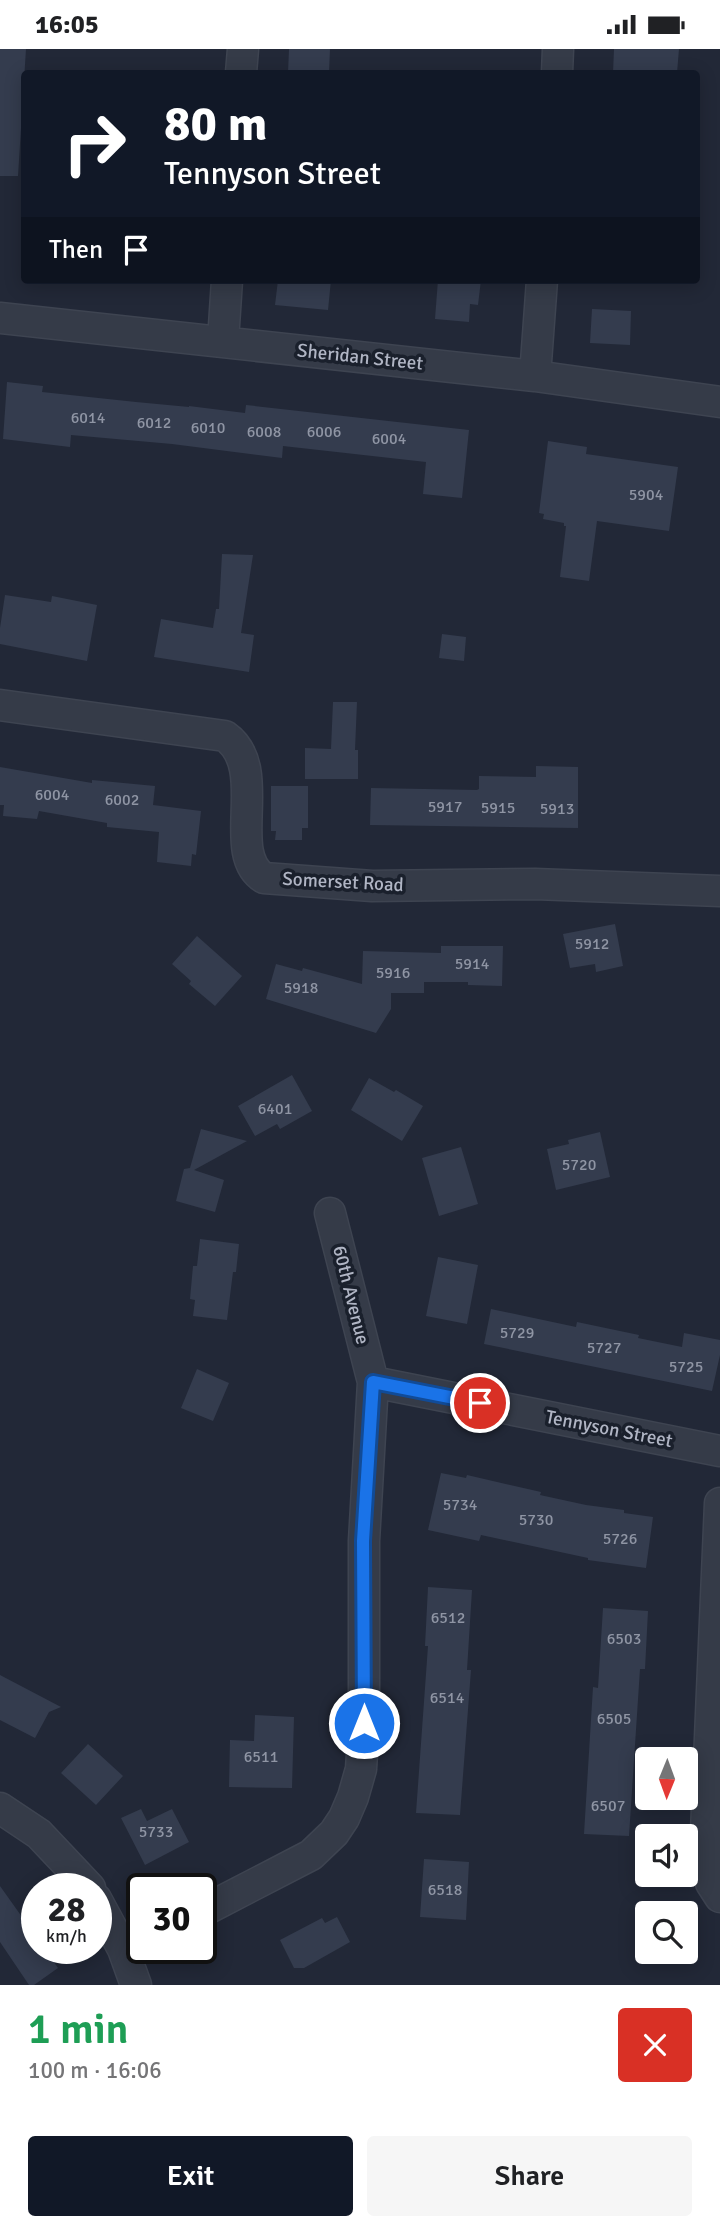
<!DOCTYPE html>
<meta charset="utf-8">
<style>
body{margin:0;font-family:Signika,sans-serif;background:#f6f6f6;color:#202124;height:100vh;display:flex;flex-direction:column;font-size:26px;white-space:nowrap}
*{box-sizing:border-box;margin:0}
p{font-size:23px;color:#757577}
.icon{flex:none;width:38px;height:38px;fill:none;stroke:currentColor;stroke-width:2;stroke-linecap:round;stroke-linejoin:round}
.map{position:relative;height:1936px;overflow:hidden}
.side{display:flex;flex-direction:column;background:#fff;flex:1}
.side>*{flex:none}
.guide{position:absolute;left:21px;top:21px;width:679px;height:214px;border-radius:7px;box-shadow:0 4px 18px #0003;background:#111827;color:#fff;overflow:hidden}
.needle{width:46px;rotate:181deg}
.fabs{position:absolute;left:635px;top:1698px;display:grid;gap:14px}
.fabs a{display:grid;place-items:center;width:63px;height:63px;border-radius:7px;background:#fff;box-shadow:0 4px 18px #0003;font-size:35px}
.speed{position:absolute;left:21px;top:1824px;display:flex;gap:14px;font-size:35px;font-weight:700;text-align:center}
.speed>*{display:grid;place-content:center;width:91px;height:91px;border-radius:50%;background:#fff;box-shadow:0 4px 18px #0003;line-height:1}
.speed small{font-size:18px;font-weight:400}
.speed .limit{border:4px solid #111;border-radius:10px;background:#fff;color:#111}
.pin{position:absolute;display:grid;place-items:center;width:60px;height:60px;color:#fff;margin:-30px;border:4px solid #fff;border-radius:50%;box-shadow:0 2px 7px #0007}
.me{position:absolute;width:77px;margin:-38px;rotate:0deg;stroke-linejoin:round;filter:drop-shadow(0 0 5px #0008)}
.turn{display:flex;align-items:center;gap:24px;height:147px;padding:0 28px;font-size:32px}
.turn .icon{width:91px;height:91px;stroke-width:2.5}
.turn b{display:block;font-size:49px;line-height:60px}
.then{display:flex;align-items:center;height:66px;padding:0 28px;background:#0003;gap:14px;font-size:26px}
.round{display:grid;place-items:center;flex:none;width:74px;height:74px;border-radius:7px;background:#f6f6f6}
.head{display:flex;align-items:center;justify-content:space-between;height:119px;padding:0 28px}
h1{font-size:42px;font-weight:600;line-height:52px;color:#1e9e55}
.action{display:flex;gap:14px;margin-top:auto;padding:14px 28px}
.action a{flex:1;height:80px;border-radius:7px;background:#111827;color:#fff;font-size:28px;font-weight:600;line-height:80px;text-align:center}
.action a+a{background:#f6f6f6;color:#202124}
.status{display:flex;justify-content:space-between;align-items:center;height:49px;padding:0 35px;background:#fff;direction:ltr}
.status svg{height:19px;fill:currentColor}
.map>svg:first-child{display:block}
</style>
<div class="status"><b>16:05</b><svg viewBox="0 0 49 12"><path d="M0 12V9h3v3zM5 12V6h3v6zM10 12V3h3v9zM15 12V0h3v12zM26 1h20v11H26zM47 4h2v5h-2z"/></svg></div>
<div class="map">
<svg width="720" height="1936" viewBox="0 0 720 1936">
<rect width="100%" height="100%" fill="#222837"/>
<!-- building -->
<path fill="#343c4e" d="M0,0h26l-8,127h-18z
M289,0h41l-1,24h-41z
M614,0h65l-2,24h-64z
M278,231h53l-3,30 -53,-5z
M438,231h43l-3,25 -8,-1 -1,18 -34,-3z
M592,260l39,2 -1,34 -40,-2z
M7,333l36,4 -1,6 94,10 53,5v-1l56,7 1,-8 223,25 -7,68 -39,-4 3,-32 -143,-16 -1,12 -110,-14 -101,-9 -1,12 -67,-8z
M548,392l39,6 -1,7 92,13 -9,64 -72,-10 -8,60 -29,-4 6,-51h-2v-3l-21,-4 1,-5 -5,-1z
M222,505l31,1 -12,78 13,2 -5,37 -95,-15 7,-38 52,9 3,-19h3z
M5,546l46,7 1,-6 45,9 -10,56 -87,-17v-16z
M442,585l24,3 -2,24 -25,-3z
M333,653h24l-2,48h3v29h-53v-31l26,1z
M536,717l42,1v61l-208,-3 1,-37 106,2 2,-1v-13l57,1z
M0,718l92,16v-3l63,6 -2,19 48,6 -5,44 -4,-1 -1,12 -34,-4 2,-30 -52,-5v-4l-68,-12 -2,8 -34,-3 1,-11h-4z
M271,737h37v42h-6v12h-27l1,-9h-5z
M615,875l8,42 -27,6 -1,-8 -25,4 -7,-34z
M197,887l45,40 -27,30 -26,-22 2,-3 -19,-17z
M441,897h62l-1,40 -34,-1v-3h-44v11h-33v16l-15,24 -110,-34 10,-35 26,7 1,-3 59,16 1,-33 78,2z
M292,1026l20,36 -32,18 -3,-5 -22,12 -17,-30z
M369,1029l25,14 2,-2 27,16 -21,35 -51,-31z
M201,1080l46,12 -53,29 30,10 -9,32 -39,-11 8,-32 6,-1z
M600,1083l10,45 -54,13 -9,-41 22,-5 -1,-4z
M461,1098l17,57 -39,12 -17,-58z
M200,1190l39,5 -3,28h-3l-6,48 -34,-4 2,-16 -5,-1 3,-33h4z
M438,1208l40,8 -11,59 -41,-8z
M491,1260l85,18 1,-5 62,13 -1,3 44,9 2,-14 36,7v15l-8,36 -228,-47z
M197,1320l32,14 -16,38 -32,-13z
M441,1424l25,5 1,-3 74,17 -1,3 46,10 38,5v3l29,4 -7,51 -58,-8v-2l-107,-23 -2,6 -51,-11z
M428,1538l44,3 -5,80h4l-11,145 -44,-2 12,-167h-3z
M603,1559l45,3 -3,58h-5l-11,167 -45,-2 9,-147 5,1z
M0,1626l61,32 -12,5 -14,26 -35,-18z
M255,1666l39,2 -2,71 -63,-1 1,-47 24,1z
M88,1695l35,32 -27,29 -35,-32z
M141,1760l6,12 25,-12 17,33 -44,23 -24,-47z
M424,1810l45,3 -3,58 -46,-3z
M0,1837l37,52v10h7l14,20 -24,17h-5l-29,-43z
M337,1868l13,25 -46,26h-10l-14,-28 42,-22 3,5z"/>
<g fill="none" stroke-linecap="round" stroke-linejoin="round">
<defs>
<path id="minor" d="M241,24l2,-24
M557,24l1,-24
M0,269l535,58 185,26
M223,292l4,-61
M535,327l7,-96
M0,656l225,31c46,32 -1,117 39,142l108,8 163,-2 185,7
M373,1333l347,69
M720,1454l-15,352 6,28 9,14
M0,1759l39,26 51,54
M96,1850l27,50 13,36
M201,1863l110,-57 23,-22 10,-15 9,-21 8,-28 3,-46v-182l9,-159 -43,-169"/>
</defs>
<!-- minor casing -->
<use href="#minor" stroke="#3e4451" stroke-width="33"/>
<!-- minor -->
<use href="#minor" stroke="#353b48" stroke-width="30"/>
</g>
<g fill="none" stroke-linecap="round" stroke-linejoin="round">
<defs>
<path id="route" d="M364,1674l-1,-182 10,-159 107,21"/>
</defs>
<!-- route casing -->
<use href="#route" stroke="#114b97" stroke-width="18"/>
<!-- route -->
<use href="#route" stroke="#1a73e8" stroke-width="12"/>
</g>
<g text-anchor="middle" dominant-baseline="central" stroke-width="7" stroke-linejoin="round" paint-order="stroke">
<!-- number labels -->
<g font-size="16" fill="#8f95a4">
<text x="88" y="369">6014</text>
<text x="154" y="374">6012</text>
<text x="208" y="379">6010</text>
<text x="264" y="383">6008</text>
<text x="324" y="383">6006</text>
<text x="389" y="390">6004</text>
<text x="646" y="446">5904</text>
<text x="52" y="746">6004</text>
<text x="122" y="751">6002</text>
<text x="445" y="758">5917</text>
<text x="498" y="759">5915</text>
<text x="557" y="760">5913</text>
<text x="592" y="895">5912</text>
<text x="472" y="915">5914</text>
<text x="393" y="924">5916</text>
<text x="301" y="939">5918</text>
<text x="275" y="1060">6401</text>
<text x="579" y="1116">5720</text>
<text x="517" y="1284">5729</text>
<text x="604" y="1299">5727</text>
<text x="686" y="1318">5725</text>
<text x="460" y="1456">5734</text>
<text x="536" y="1471">5730</text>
<text x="620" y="1490">5726</text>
<text x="448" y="1569">6512</text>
<text x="624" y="1590">6503</text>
<text x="447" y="1649">6514</text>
<text x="614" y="1670">6505</text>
<text x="261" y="1708">6511</text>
<text x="608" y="1757">6507</text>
<text x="156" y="1783">5733</text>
<text x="445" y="1841">6518</text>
</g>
<!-- street labels -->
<g font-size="19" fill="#b0b5c4" stroke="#1a202c">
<text transform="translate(360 308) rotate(6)">Sheridan Street</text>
<text transform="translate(343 833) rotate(3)">Somerset Road</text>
<text transform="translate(351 1246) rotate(76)">60th Avenue</text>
<text transform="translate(609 1380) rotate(11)">Tennyson Street</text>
</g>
</g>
</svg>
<div class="fabs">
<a><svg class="needle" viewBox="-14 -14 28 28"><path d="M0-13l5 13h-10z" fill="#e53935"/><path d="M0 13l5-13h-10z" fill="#757577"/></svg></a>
<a><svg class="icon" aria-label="sound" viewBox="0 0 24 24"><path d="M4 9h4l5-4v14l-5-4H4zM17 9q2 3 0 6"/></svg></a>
<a><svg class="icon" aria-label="search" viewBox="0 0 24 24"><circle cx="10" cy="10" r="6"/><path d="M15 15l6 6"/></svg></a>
</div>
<div class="speed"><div>28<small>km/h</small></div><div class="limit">30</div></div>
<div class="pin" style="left:480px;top:1354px;background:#d93025"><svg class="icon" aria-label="arrive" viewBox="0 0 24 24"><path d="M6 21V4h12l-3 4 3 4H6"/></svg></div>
<svg class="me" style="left:364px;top:1674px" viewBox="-20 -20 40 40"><circle r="17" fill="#1a73e8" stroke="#fff" stroke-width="3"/><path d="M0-11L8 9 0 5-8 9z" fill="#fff"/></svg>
<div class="guide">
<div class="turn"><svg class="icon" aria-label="right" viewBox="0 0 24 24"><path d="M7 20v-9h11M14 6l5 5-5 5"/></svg><div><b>80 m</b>Tennyson Street</div></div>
<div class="then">Then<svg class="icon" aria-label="arrive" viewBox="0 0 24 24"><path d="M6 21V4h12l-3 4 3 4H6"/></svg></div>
</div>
</div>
<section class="side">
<div class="head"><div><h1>1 min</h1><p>100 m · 16:06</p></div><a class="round" style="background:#d93025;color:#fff"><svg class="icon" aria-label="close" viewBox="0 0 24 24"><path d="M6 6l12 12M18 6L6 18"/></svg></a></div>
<div class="action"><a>Exit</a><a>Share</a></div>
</section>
